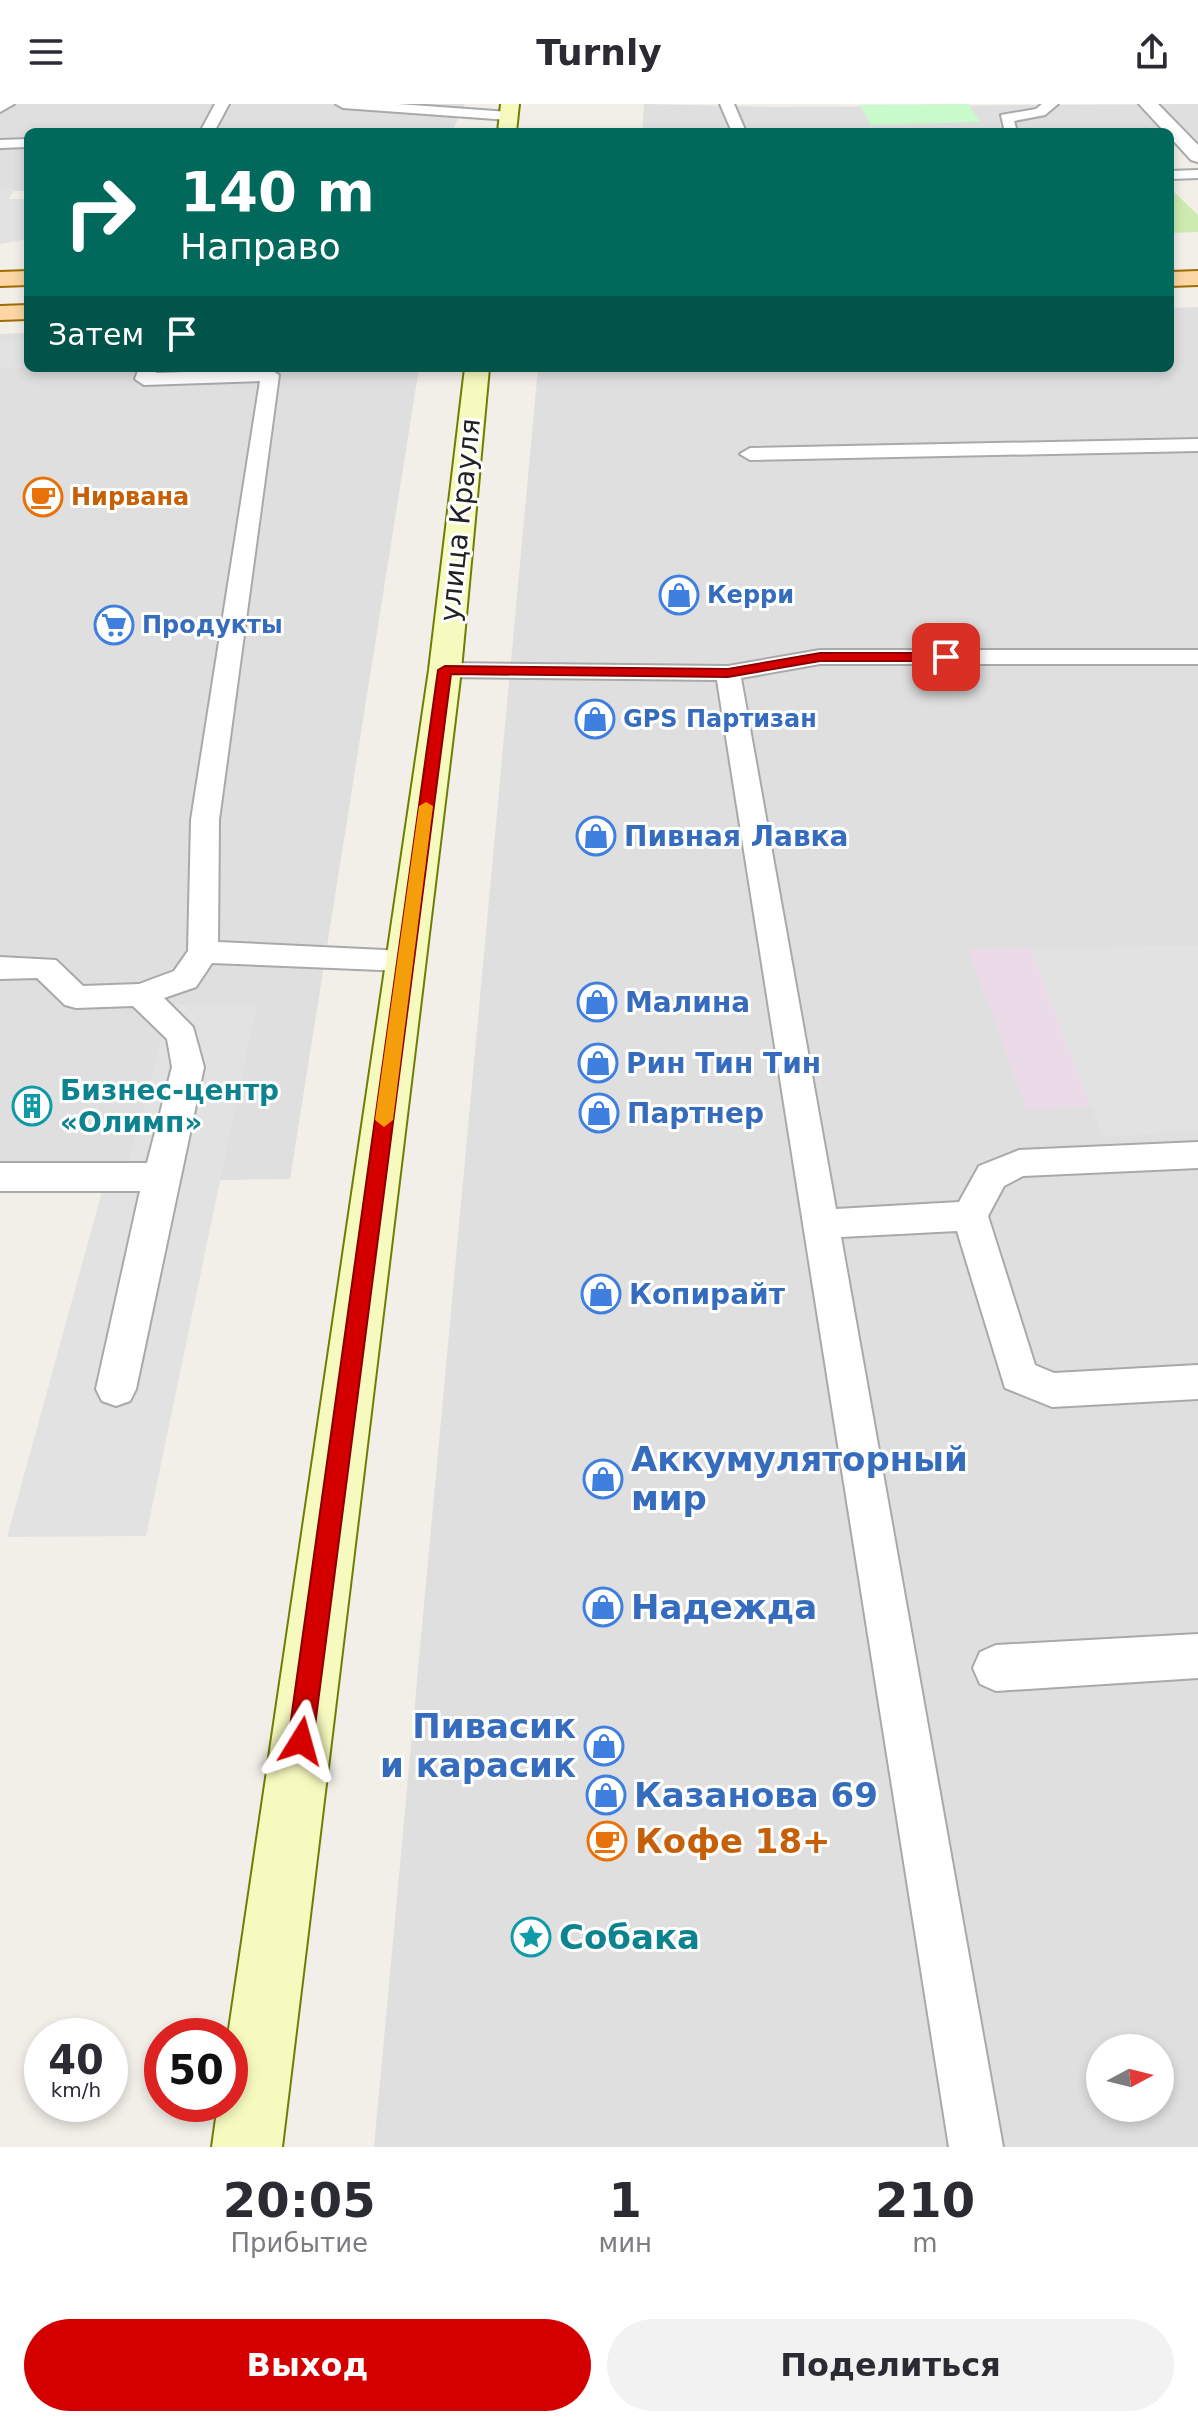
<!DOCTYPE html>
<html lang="ru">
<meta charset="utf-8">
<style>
body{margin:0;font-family:"DejaVu Sans",sans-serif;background:#f2f2f3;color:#2b2b33;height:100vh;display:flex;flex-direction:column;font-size:30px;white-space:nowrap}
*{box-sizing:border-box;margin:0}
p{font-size:26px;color:#7c7c81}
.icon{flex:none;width:44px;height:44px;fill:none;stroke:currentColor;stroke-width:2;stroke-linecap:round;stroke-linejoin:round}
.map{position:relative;height:2043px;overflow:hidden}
.drawer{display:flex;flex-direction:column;background:#fff;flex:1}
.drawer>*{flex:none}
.top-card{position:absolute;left:24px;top:24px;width:1150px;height:244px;border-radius:12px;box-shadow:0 4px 12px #0003;background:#00695c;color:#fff;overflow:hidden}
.needle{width:52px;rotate:83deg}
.tools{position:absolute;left:1086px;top:1930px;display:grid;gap:16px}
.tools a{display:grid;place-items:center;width:88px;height:88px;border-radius:50%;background:#fff;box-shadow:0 4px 12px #0003;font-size:40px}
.speed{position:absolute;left:24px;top:1914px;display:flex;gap:16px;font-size:40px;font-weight:700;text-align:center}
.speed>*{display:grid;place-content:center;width:104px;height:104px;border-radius:50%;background:#fff;box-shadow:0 4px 12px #0003;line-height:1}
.speed small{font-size:20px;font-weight:400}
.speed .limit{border:12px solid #d22;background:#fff;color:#111}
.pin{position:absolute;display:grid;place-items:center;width:68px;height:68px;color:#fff;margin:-34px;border-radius:16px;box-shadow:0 4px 12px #0006}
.me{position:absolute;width:88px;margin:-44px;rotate:8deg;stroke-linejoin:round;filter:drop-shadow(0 0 6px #0008)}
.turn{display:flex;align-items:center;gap:28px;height:168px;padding:0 24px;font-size:36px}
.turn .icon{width:104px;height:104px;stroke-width:2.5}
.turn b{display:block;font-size:56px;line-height:68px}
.then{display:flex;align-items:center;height:76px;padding:0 24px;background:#0003;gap:16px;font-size:30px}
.eta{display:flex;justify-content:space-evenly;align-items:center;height:136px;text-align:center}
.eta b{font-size:48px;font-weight:700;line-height:56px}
.button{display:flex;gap:16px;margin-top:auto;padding:16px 24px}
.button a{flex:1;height:92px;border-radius:48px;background:#d40000;color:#fff;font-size:32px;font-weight:700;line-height:92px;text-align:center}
.button a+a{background:#f2f2f3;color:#2b2b33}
header{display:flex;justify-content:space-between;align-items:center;height:104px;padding:0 24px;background:#fff;font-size:36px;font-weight:700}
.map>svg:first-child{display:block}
</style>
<header><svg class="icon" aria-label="menu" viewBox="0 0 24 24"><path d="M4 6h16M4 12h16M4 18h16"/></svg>Turnly<svg class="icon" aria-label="share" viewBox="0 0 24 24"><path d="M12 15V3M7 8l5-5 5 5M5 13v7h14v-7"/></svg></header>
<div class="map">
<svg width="1198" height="2043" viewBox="0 0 1198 2043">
<rect width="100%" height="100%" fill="#f2efe9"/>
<!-- residential -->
<path fill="#e0dfdf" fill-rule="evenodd" d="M0,0h465l-13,28h-424v59h-28z
M644,0l129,3 425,-3v39l-28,4v-15h-528z
M1198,203v1840h-824l164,-1779h632v-60zM1100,1944h60v60h-60z
M28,229v35h391l-129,811 -290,4v-849z"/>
<!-- industrial -->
<path fill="#ebdbe8" d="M1030,843l64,159 -67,4 -59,-160z"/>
<!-- grass -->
<path fill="#cdebb0" d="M1170,84l28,27v17l-28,1z"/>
<!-- park -->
<path fill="#c8facc" d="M968,0l12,18 -109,3 -11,-20z"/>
<!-- parking -->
<path fill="#e2e2e2" d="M0,84h15l-6,11h19v40l-28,5z
M28,236v28l-28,1v-28z
M1198,842v185l-95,6 -73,-190z
M257,899l-111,533 -139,1 96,-349 19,-1 49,-183z"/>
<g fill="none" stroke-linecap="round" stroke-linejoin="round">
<defs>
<path id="service" d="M0,0h14l-14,8z
M215,0h14l-15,28h-14z
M336,0h62l111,8 7,4 -7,4 -166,-12z
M720,0h14l12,28h-14z
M1042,0h16l-13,11 -31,6 3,11h-17l4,-4 -3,-13 35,-6z
M28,35v8l-28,1v-8z
M1198,66v8l-28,1v-8z
M139,264h18l-1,5 114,-4 9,6 -60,445 -1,122 187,9 11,3 4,7 -4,7 -11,3 -193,-8 -16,24 -32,11 29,29 11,40 -68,322 -6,12 -14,5 -14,-5 -6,-12 44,-198h-140v-28h147l25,-96 -5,-28 -34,-33 -57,2 -11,-3 -28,-27 -37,1v-22l56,3 27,26 56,-2 35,-13 14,-20 3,-131 69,-439 -116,4 -9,-6z
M1198,335v12l-448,9 -10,-6 10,-6z
M820,546h378v14h-378l-79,14 95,531 123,-7 20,-36 40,-16 179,-8v26l-175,8 -19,10 -16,30 47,149 19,8 144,-8v34l-146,8 -47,-19 -48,-157 -116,6 162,910h-54l-232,-1467 -272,-3 -12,-7 12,-7 283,3z
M1198,1530v44l-202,13 -16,-7 -7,-16 7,-16 16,-7z"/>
<path id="minor" d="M1139,0h19l40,41v17l-7,-2 -21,-23v-5h-5z"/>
<path id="secondary" d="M501,0h18l-3,28h-18z
M465,264h24l-28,302 -179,1477h-70l6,-43h12l-2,-68 201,-1366z"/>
<path id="primary" d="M28,167v14l-28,1v-14z
M1198,167v14l-28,1v-14z
M28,201v14l-28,1v-14z"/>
</defs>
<!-- service casing -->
<use href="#service" stroke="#a9a9a9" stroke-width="4"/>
<!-- minor casing -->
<use href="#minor" stroke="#a9a9a9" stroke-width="4"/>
<!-- secondary casing -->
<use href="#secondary" stroke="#707d05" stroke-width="4"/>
<!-- primary casing -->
<use href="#primary" stroke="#a06b00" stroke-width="4"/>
<!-- service -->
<use href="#service" fill="#fff" fill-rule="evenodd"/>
<!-- minor -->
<use href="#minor" fill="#fff" fill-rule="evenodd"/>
<!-- secondary -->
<use href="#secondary" fill="#f7fabf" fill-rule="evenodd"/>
<!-- primary -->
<use href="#primary" fill="#fcd6a4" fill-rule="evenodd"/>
</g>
<!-- route -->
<path fill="#d40000" stroke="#8a0000" stroke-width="2" d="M820,549h126l6,4 -6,4h-126l-92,16 -277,-3 -138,1067 -3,9 -9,3 -9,-3 -4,-9 150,-1071 7,-4 283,3z"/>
<!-- slow -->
<path fill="#f59e0b" d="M426,698l7,4 -40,314 -9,7 -9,-7 44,-314z"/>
<!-- icons -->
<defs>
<symbol id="cafe-ring" viewBox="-11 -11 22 22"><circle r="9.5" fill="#fff" stroke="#e8710a" stroke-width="1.5"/><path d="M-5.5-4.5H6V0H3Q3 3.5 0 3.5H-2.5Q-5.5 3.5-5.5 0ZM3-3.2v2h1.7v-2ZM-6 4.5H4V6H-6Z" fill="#e8710a"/></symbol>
<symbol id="shop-ring" viewBox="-11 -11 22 22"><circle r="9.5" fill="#fff" stroke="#3f7fe0" stroke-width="1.5"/><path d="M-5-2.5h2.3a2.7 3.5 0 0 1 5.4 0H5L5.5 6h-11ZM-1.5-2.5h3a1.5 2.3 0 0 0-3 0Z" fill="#3f7fe0"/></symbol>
<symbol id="supermarket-ring" viewBox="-11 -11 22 22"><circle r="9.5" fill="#fff" stroke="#3f7fe0" stroke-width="1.5"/><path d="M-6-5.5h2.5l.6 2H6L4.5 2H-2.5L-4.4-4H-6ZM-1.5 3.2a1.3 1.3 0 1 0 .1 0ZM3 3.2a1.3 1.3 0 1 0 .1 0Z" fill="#3f7fe0"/></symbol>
<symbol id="building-ring" viewBox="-11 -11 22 22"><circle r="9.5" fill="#fff" stroke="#0f9aa8" stroke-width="1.5"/><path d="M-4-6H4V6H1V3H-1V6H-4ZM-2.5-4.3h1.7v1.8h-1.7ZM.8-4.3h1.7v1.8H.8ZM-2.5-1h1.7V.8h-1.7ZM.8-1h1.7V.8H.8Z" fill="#0f9aa8"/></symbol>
<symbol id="sight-ring" viewBox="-11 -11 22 22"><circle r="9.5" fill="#fff" stroke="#0f9aa8" stroke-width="1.5"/><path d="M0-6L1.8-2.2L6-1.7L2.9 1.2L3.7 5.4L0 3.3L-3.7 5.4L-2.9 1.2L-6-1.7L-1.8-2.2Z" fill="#0f9aa8"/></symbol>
</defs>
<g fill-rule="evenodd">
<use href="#cafe-ring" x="21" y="371" width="44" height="44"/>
<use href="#shop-ring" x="657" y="469" width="44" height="44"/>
<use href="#supermarket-ring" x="92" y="499" width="44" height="44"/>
<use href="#shop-ring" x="573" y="593" width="44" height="44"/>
<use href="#shop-ring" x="574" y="710" width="44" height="44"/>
<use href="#shop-ring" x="575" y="876" width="44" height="44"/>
<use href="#shop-ring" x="576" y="937" width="44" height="44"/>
<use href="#building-ring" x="10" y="980" width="44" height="44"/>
<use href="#shop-ring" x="577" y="987" width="44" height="44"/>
<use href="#shop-ring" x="579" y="1168" width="44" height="44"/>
<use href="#shop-ring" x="581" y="1353" width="44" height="44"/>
<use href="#shop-ring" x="581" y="1481" width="44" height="44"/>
<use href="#shop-ring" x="582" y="1620" width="44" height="44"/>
<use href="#shop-ring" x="584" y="1669" width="44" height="44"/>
<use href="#cafe-ring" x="585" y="1715" width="44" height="44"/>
<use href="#sight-ring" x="509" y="1811" width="44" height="44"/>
</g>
<g text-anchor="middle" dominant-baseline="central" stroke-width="6" stroke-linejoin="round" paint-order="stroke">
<!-- far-food labels -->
<g font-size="24" font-weight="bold" fill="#c56008" stroke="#fff" text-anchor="start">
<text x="71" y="393">Нирвана</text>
</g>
<!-- far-shop labels -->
<g font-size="24" font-weight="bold" fill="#366cbe" stroke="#fff" text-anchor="start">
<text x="707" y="491">Керри</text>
<text x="142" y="521">Продукты</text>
<text x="623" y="615">GPS Партизан</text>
</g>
<!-- street labels -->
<g font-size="28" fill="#222" stroke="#fff">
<text transform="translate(460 416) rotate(-84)">улица Крауля</text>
</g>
<!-- shop labels -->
<g font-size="28" font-weight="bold" fill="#366cbe" stroke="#fff" text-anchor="start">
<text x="624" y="732">Пивная Лавка</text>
<text x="625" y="898">Малина</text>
<text x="626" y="959">Рин Тин Тин</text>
<text x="627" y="1009">Партнер</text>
<text x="629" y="1190">Копирайт</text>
</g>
<!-- culture labels -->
<g font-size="28" font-weight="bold" fill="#0d838f" stroke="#fff" text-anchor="start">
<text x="60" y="986">Бизнес-центр<tspan x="60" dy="32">«Олимп»</tspan></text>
</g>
<!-- near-shop labels -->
<g font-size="34" font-weight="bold" fill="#366cbe" stroke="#fff" text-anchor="start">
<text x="631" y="1355">Аккумуляторный<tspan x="631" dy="39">мир</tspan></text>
<text x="631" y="1503">Надежда</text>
<text x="576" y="1622" text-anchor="end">Пивасик<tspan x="576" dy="39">и карасик</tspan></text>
<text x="634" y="1691">Казанова 69</text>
</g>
<!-- near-food labels -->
<g font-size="34" font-weight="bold" fill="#c56008" stroke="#fff" text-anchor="start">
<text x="635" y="1737">Кофе 18+</text>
</g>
<!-- near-culture labels -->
<g font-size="34" font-weight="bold" fill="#0d838f" stroke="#fff" text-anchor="start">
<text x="559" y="1833">Собака</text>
</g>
</g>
</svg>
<div class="tools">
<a><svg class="needle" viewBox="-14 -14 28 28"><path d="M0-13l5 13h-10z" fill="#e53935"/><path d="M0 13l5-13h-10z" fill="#7c7c81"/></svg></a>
</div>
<div class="speed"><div>40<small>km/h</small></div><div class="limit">50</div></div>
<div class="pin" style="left:946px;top:553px;background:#d93025"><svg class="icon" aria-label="arrive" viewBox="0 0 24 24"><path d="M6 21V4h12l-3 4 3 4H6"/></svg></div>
<svg class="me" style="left:301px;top:1637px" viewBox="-20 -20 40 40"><path d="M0-17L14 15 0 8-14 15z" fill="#d40000" stroke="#fff" stroke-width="4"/></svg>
<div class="top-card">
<div class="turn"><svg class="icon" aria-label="right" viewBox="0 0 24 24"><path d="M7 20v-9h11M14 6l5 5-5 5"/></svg><div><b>140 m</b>Направо</div></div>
<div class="then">Затем<svg class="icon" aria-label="arrive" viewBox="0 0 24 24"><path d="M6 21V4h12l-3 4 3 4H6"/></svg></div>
</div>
</div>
<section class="drawer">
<div class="eta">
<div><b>20:05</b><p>Прибытие</p></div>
<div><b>1</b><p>мин</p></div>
<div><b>210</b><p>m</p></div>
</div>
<div class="button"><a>Выход</a><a>Поделиться</a></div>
</section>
